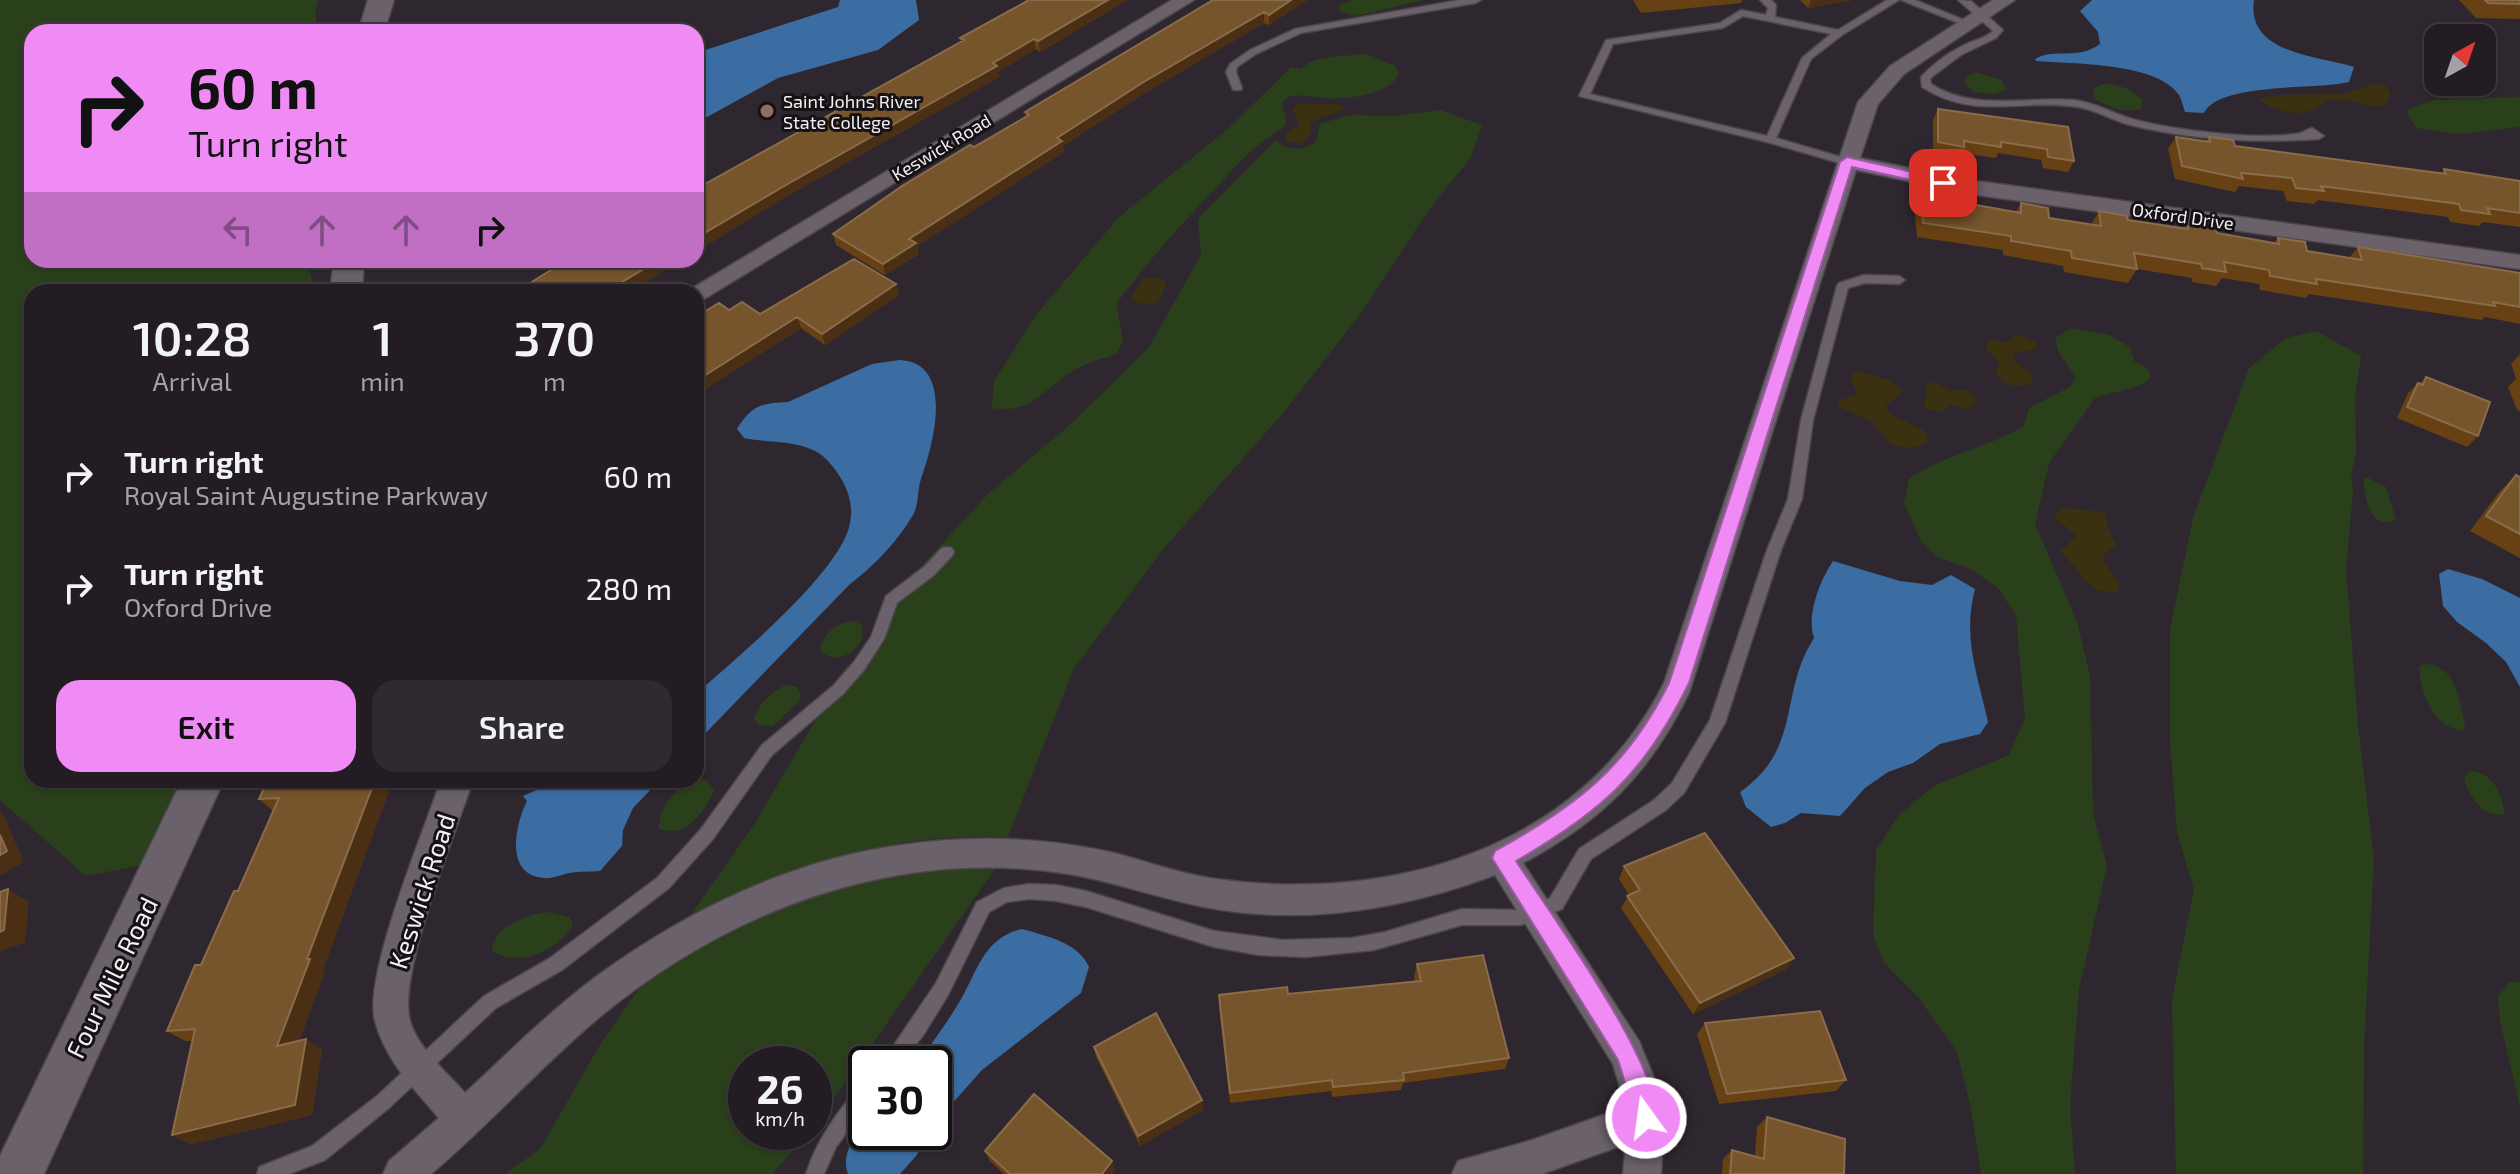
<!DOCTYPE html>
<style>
body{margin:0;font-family:"Exo 2",sans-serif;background:#2f2a30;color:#f1f3f6;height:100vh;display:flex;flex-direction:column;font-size:30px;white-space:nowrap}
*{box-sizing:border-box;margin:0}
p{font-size:26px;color:#a3a2a6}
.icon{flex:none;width:44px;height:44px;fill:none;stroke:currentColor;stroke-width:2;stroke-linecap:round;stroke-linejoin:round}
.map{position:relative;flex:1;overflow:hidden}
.sheet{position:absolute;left:24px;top:284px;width:680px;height:504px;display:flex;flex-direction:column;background:#231d23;border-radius:24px;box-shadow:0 2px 6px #0004,0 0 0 2px #403b41}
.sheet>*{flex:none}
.top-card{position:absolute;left:24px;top:24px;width:680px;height:244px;border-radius:24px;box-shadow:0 2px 6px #0004,0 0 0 2px #403b41;background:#f08bf6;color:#111;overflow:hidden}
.needle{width:52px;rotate:40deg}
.controls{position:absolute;left:2424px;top:24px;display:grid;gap:16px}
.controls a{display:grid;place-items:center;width:72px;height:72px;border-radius:16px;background:#231d23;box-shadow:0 2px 6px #0004,0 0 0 2px #403b41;font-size:40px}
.speed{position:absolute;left:728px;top:1046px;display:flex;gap:16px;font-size:40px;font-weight:700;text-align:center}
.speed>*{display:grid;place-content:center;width:104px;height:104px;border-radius:50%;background:#231d23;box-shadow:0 2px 6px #0004,0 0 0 2px #403b41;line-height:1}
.speed small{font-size:20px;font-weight:400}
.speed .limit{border:4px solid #111;border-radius:12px;background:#fff;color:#111}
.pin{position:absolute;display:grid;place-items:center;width:68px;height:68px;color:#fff;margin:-34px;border-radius:16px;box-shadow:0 4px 12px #0006}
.me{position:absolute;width:88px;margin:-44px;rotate:346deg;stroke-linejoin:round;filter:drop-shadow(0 0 6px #0008)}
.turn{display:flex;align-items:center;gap:28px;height:168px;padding:0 32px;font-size:36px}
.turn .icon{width:104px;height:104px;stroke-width:2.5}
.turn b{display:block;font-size:56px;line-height:68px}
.lanes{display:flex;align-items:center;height:76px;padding:0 32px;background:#0003;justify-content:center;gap:40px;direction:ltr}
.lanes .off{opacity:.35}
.eta{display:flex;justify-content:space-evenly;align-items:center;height:136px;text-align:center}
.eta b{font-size:48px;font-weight:600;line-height:56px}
.primary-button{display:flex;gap:16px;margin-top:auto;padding:16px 32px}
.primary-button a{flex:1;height:92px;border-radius:24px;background:#f08bf6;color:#111;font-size:32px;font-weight:600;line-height:92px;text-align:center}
.primary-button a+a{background:#2f2a30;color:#f1f3f6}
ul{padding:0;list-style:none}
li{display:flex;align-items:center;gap:24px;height:112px;padding:0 32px}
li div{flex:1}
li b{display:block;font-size:30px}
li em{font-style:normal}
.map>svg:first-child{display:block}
</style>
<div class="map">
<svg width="2520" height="1174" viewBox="0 0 2520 1174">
<rect width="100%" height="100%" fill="#2f272f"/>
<!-- green -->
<path fill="#2a401b" d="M0,0h318l-3,12 3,20h-286v228h278v12l5,20h-283v488h154l-38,84 -62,12 -86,-76z
M1352,0h72l-68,16 -16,-4 -1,-6z
M1361,54c16,1 21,9 33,11l5,8c-8,22 -54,27 -75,25 -13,-1 -26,-5 -38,0l-4,5 4,19 -2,5c-27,15 -49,40 -70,63 -35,36 -67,73 -98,114l7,37 -7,13c-11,4 -25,7 -36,13 -33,17 -48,49 -88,41l2,-27 43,-67 81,-96 112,-91 61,-60 10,2c12,-14 42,-12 60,-15z
M1976,72l25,8 6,10 -13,4 -20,-2 -10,-10 2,-5z
M2106,83l20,5 17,12 -3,10h-21l-25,-11 -1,-11z
M2520,97v30l-61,7 -42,-6 -9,-12 1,-7 25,-9z
M1440,110l42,15 -11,32 -43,54 -67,102 -77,99 -119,135 -92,123 -65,167c-66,-3 -139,7 -201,30 -41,16 -80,35 -120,53l67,-95 93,-159 14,-8 16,-30 -1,-6 12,-20 101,-109 82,-69 78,-77 52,-92 -3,-36 78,-79c11,12 28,11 40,2l4,-18 29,-9 45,1z
M2071,328l38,7 21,12 4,14 15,9 1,8 -9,7 -46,13 -46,65 -14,61 42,97 13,55 3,137 14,53 -28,123 -9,116 5,69h-94l-10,-66 -14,-56 -38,-54 -35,-35 -11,-28 3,-85 23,-35 35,-29 75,-31 16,-36 -9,-104 -18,-27 -25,-18 -35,-13 -17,-16 -17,-38 5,-24c36,-25 79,-31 115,-53l5,-18 41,-21 6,-10 -17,-24 -4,-15z
M2316,331l45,25 -6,40 1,56 -5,25 2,14 -7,78 12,156 16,135 -10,185 -1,129h-187l-4,-174 22,-110 -17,-58 -7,-92v-110l23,-112 56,-150 37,-30z
M2366,477l20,10 10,33c-28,10 -30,-22 -33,-41z
M852,621l9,3c10,22 -25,47 -41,25 3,-15 17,-27 32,-28z
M2424,664c33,1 34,34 41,60l-1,7c-31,-3 -43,-37 -45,-65z
M786,685l11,2 4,9 -4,8 -24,22 -14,-1 -5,-6c5,-16 17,-27 32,-34z
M2469,771c25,1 32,22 36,43 -22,4 -35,-16 -41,-35z
M700,779l6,1 8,10c-8,20 -30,51 -55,38 -1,-22 21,-45 41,-49z
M981,868l14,1 -181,258v-63h-68v68h64l-38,42h-267l35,-25 61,-106 43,-62 51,-32 57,-29 57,-23 57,-16 57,-9z
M547,912l22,5 4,8c-16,26 -54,43 -81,26 1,-24 33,-36 55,-39z
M2510,982h10v125l-20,-87 -2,-24z"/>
<!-- sand -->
<path fill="#3a3111" d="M2377,83l9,3 5,8 -5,10 -7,3c-15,-1 -29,-8 -44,-7 -13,0 -17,8 -28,12 -13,4 -38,-4 -48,-12l14,-5 71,-1z
M1298,104h39l8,5 -34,13 -1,13 -10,9 -13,-3 -2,-6 15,-11 -8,-15z
M1158,277l9,7 -9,18 -14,3 -11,-4 -2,-3 11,-19z
M2019,334l18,9 -3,7 -19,3 -3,5 22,20 -4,6c-12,4 -25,2 -34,-9l3,-12 -14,-16 6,-8 15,3z
M1857,371l32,9 15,11 -18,15 2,7 38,19 2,10 -17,6 -20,-3 -19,-23 -33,-15 -2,-6 21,-7 -8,-17z
M1933,382l18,9 16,-1 8,8 1,5 -8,6 -19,-4 -7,7 -15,-3 -3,-5 4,-20z
M2061,507l45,6 2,15 8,17 -11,7 -2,10 17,22 -2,8c-31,4 -36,-21 -55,-37l-2,-5 15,-13 -3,-5 -19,-14z"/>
<!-- water -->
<path fill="#3b6ca2" d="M840,0h76l3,20 -41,30 -100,28 -82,45v-70l142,-46z
M2092,0h162c-8,54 65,56 100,67l-5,15c-33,8 -130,0 -145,31l-19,-1c-2,-5 -3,-12 -6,-17 -22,-33 -108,-31 -143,-34l-1,-2c21,-12 42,2 65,-15l-2,-12 -18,-21z
M899,360c57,2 34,86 22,119 -4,12 -2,26 -8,36 -16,27 -38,50 -63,69l-154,159v-49c38,-34 146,-123 154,-171 3,-14 0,-28 -7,-41 -6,-11 -16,-25 -28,-31 -23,-11 -46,-8 -71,-13l-7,-9c14,-23 24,-26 51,-27l84,-38z
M1833,561l67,20 32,4 19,-10 24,14c-13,49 3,86 13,133l-8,12 -40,10 -27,19 -25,9 -23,16 -25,28 -39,-3 -16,10 -14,4 -25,-20 -6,-15c63,-44 38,-98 74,-154 -8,-22 6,-58 19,-77z
M2448,569l34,10 38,19v89l-14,-25 -20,-19 -29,-21 -14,-16 -4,-32z
M559,780h101l-27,28 -10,22 -1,16 -22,25c-10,1 -21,0 -31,2 -8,2 -17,6 -25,5 -40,-3 -29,-53 -17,-77l-4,-5z
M1022,929c24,7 56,13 67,38l-8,26 -99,77 -48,54v-60h-17c15,-21 30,-41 43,-63 17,-29 24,-64 62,-72z
M866,1123v9h63l-13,24 -16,18h-52c-7,-19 5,-37 18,-51z"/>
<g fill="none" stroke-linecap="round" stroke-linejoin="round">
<defs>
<path id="lane" d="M1460,0h21l-5,3 -175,30 -45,21 -19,13 -1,5 6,16 -1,2h-8l-7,-18 4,-8 20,-14 45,-21z
M1760,0h11l5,5 -1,12 63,13 49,-30h12l-57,35 -31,24 -35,79 75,22v4h-8l-76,-22 -188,-46 27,-56 114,-17 21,-13 25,5 2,-7zM1743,16l88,18 -29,24 -35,78 -177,-42 23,-50 110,-16z
M1901,0h14l59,24 -8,2z
M1958,0l13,1 32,29 -7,8 -35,17 -28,21 -3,3 1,5c43,28 95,12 143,16 20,2 38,13 58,19 41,11 121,21 163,15 6,0 11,-4 17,-6l12,8 -5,3c-63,4 -128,1 -189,-14 -18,-5 -34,-15 -52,-18 -55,-9 -104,14 -156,-20l-1,-10c12,-13 27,-24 43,-32 10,-5 20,-6 29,-14z
M1864,275l35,1 6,4 -6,4 -34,-1 -17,5 -35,132 -11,79 -21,51 -56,173 -41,70 -18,17 -75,49 -29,50 -41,16h-59l-88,25 -68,7 -47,-2 -45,-8 -128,-40 -30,-6 -27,-2 -22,3 -18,10 -41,83 -24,39 -23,30h-20l55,-81 41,-81 27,-14 25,-4 27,1 30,6 128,40 69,9 69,-2 33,-6 77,-23 54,1 34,-12 29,-49 75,-49 18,-17 38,-63 57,-170 21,-51 13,-79 36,-134 2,-3z
M947,547l5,1 2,4 -2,4 -18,19 -37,28 -13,36 -20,31 -21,24 -71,61 -59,84 -44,49 -107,82 -66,38 -107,100 -64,52 -36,14h-32l2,-7 53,-21 65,-50 107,-100 66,-38 107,-80 44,-49 61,-84 71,-59 21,-24 17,-25 15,-41 38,-29 18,-19z
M866,1083v23l-30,41 -12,27h-18c11,-34 30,-61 54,-88z"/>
<path id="street" d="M1172,0h22l-490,299 -8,3v-10h-10z
M1993,0h22l-111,74 -26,30 -18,54 109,22 551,75v14l-551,-75 -113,-24 -167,523c-39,80 -87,128 -166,170l116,178 20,49 5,28 -3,56h-38l3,-30 -84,30h-90l6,-13 74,-21 94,-33 -13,-43 -118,-189c-94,35 -191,51 -291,32 -45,-9 -89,-25 -135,-33 -176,-28 -347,38 -480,152 -55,48 -103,101 -158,148h-48l6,-13 50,-43c-26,-30 -53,-57 -64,-97 -12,-46 49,-190 66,-241h32c-17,52 -76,194 -63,241 8,28 37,51 55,72 43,-40 85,-82 132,-117 89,-65 194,-116 304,-131 69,-10 141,-8 209,7 36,9 70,22 106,27 175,24 364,-29 448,-196l194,-581 32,-36z"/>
<path id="secondary" d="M368,0h26l-10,32h-26z
M334,260h30l-2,32h-32z
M182,780h42l-180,394h-44v-18z"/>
</defs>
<!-- lane casing -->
<use href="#lane" stroke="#4c464c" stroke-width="3"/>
<!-- street casing -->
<use href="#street" stroke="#4c464c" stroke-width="3"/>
<!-- secondary casing -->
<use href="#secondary" stroke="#4c464c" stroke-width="3"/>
<!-- lane -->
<use href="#lane" fill="#6a616a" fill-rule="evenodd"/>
<!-- street -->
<use href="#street" fill="#6a616a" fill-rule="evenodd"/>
<!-- secondary -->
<use href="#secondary" fill="#6a616a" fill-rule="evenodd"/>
</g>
<!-- wall -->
<path fill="#674114" d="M1029,0h98l-87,52 -4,-3 -38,23 1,5 -210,118 172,-154 -1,-3z
M1213,0h94l-38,25 -5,-2 -121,71 -80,52 1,6 -147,94 2,8 -34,21 -49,-30 -3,-11 193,-117 -1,-5z
M1633,0h109l-1,3 -100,10z
M1800,0h52l-44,8z
M2459,0h61v19l-44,-1z
M1938,109l130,18 6,34 -6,11 -25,-4 -2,-8 -43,-7 -2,5 -35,-5 -2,4 -26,-4v-33z
M2176,137l30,4 3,-4 26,9 206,27 3,-4 76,12v46l-37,-5 -4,4 -29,-4 -2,-5 -130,-17 -4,4 -27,-3 -4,-10 -44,-5 -4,6 -60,-13 -7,-30z
M1942,189l28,15 46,8 5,-9 28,15 42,7 8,-14 29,9 55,9 4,-6 30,10 57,10 4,-5 29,13 42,7 9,-11 162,26v51l-35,-7 -3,3 -173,-26 -3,4 -46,-8 -1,-6 -37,-6 -6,8 -24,-4v-4l-55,-9 -9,14 -64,-11 -1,-6 -60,-11v-5l-86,-13 -2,-23 6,-14 15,2z
M896,284l3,11 -74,50 -24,-17 -102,65 -3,-3v-73l33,-7 31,4z
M2520,354v57l-3,-1 -9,-23 8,-8 -5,-15z
M2426,377l52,59 -11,11 -70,-29 11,-25 10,-10h2z
M2516,475l4,2v81l-50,-27 30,-40z
M393,780l-70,189 2,1 -26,71 23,8 -10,66 -121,29 -19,-9 20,-94h-7l-18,-10 71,-140 35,-80 -14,-12z
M1624,866l170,92 -9,12 -92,44 -72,-106 8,-13 -10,-16z
M1417,964l92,94 -4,11 -102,14 -2,7 -69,7 -1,-6 -101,12 -11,-96 69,-13 127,-12 -1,-6z
M1705,1023l141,57 -10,11 -117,13 -22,-70z
M1094,1047l109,63 -63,36 -44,-89z
M1767,1117l77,57h-122l1,-15 9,-9 23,6 2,-29z
M985,1151l130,19 -3,4h-108l-14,-13z"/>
<!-- shaded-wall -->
<path fill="#4a2f15" d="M1108,0h19l-87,52 -2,-11z
M1291,0h16l-38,25v-10z
M1811,0h41l-44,8z
M1264,12v11l-121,71 -80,52 1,6 -147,94 2,8 -34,21 -2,-11 26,-25 148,-101 85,-55z
M1034,39l2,10 -38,23 1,5 -210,118 -93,57v-14z
M659,260h23l-53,32h-24z
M896,284l3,11 -74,50 -3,-11z
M797,317l4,11 -102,65 -3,-8v-4z
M375,780h18l-70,189 2,1 -31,86 -17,-10 30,-87z
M0,812l3,2 21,48 -24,14z
M8,889l21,13 -4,41 -25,8v-19z
M1794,958l-9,12 -92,44 7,-11z
M306,1039l16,10 -10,66 -121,29 -19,-9z
M1202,1100l1,10 -63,36 -2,-10z
M1112,1161l3,9 -3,4h-10z"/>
<!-- building -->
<path fill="#76542c" stroke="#8a6c4b" stroke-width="2" d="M1029,0h79l-70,41 -4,-2 -41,24 4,3 -211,119 -90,53v-49l268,-149 -4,-2z
M1213,0h78l-22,15 -5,-3 -122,71 -85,55 5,3 -153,98 7,4 -33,21 -50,-30 69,-48 68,-41 4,2 55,-32 -4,-3z
M2485,0h35v4l-32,-1z
M1938,109l130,18 6,34 -26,-4 -1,-8 -46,-7v5l-37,-6v6l-26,-5z
M2176,137l34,5 -1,-5 24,3 2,6 211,28 -2,-5 76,12v32l-33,-5 3,6 -29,-4 -2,-6 -138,-18 3,5 -28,-3 -4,-10 -51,-5 2,6 -61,-13z
M1942,189l27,4 1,11 51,9v-10l27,5 1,10 52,8 -2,-15 28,5 1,4 60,9 -1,-6 29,5 1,5 62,11 -1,-6 27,4 2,9 55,9 -4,-13 162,26v34l-27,-5 2,4 -179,-27 1,5 -47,-8 -1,-6 -45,-8 2,10 -24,-4 -1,-4 -67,-11 3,16 -65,-11 -1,-7 -60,-10v-5l-88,-13 -2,-23 22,3z
M854,259l42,25 -74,50 -25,-17 -101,64v-64l23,-14 10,7 13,-8 18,12z
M568,260h91l-54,32h-89l30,-19z
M2426,377l64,25 -12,34 -71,-29 11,-24 5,2z
M2516,475l4,2v57l-34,-18z
M268,780h107l-68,179h3l-33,87 29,-7 -11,66 -123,30 23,-106 -28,2 28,-66h6l33,-74h4l41,-93 -20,1z
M1705,833l89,125 -94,45 -73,-107 13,-6 -16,-24z
M0,835l7,16 -7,4z
M8,889l-4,41 -4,2v-40z
M1483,955l26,103 -106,15 1,7 -71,7 -1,-7 -102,13 -11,-98 68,-8 1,7 133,-13 -4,-17z
M1820,1011l26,69 -119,14 -22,-71z
M1156,1013l46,87 -64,36 -44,-89z
M1034,1094l78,67 -10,13h-92l-25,-23z
M1767,1117l78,22 -1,35h-114l2,-24 32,9z"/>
<!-- route -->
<path fill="#f08bf6" stroke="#9c5aa0" stroke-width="2" d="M1847,157l96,22 7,4 -7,4 -91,-20 -163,516c-44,90 -88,129 -173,178 29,45 157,219 138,265l-8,4 -9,-4c-8,-21 -11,-44 -19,-66l-126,-202 3,-7c81,-45 132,-83 174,-168l171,-521z"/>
<!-- markers -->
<circle fill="#8d6e63" stroke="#151215" stroke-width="3" cx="767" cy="111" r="8"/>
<g text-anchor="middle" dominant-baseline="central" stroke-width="6" stroke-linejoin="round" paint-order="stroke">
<!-- far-poi labels -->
<g font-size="18" fill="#f5eff4" stroke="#151215" text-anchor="start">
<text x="783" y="101">Saint Johns River<tspan x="783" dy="21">State College</tspan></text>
</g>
<!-- far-street labels -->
<g font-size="18" fill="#f5eff4" stroke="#151215">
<text transform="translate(941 147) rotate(-31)">Keswick Road</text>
<text transform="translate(2183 216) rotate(8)">Oxford Drive</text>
</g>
<!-- near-street labels -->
<g font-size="26" fill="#f5eff4" stroke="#151215">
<text transform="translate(421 891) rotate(-72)">Keswick Road</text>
<text transform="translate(111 977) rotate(-64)">Four Mile Road</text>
</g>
</g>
</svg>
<div class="controls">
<a><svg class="needle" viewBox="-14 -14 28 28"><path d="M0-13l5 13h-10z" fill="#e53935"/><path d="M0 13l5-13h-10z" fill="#a3a2a6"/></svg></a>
</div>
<div class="speed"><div>26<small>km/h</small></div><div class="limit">30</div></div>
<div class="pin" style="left:1943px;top:183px;background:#d93025"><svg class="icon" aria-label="arrive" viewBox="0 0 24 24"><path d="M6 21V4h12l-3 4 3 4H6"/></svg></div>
<svg class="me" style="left:1646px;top:1118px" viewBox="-20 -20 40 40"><circle r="17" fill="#f08bf6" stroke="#fff" stroke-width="3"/><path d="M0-11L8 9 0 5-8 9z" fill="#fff"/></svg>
<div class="top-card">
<div class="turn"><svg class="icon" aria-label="right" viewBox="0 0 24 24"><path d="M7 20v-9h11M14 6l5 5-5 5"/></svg><div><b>60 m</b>Turn right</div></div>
<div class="lanes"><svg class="icon off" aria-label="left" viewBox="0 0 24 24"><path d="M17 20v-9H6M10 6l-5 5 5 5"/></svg><svg class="icon off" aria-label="ahead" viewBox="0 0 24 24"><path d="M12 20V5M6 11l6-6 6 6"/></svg><svg class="icon off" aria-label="ahead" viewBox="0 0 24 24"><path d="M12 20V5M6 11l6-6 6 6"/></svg><svg class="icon" aria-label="right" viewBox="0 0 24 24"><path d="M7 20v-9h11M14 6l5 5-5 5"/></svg></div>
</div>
<section class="sheet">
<div class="eta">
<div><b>10:28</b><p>Arrival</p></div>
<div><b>1</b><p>min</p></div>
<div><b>370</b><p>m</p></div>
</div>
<ul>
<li><svg class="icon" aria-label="right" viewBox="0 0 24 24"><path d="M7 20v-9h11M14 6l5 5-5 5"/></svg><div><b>Turn right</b><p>Royal Saint Augustine Parkway</p></div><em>60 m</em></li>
<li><svg class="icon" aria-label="right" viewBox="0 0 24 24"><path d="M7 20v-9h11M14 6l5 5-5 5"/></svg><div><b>Turn right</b><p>Oxford Drive</p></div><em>280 m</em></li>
</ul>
<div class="primary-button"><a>Exit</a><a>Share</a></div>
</section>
</div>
